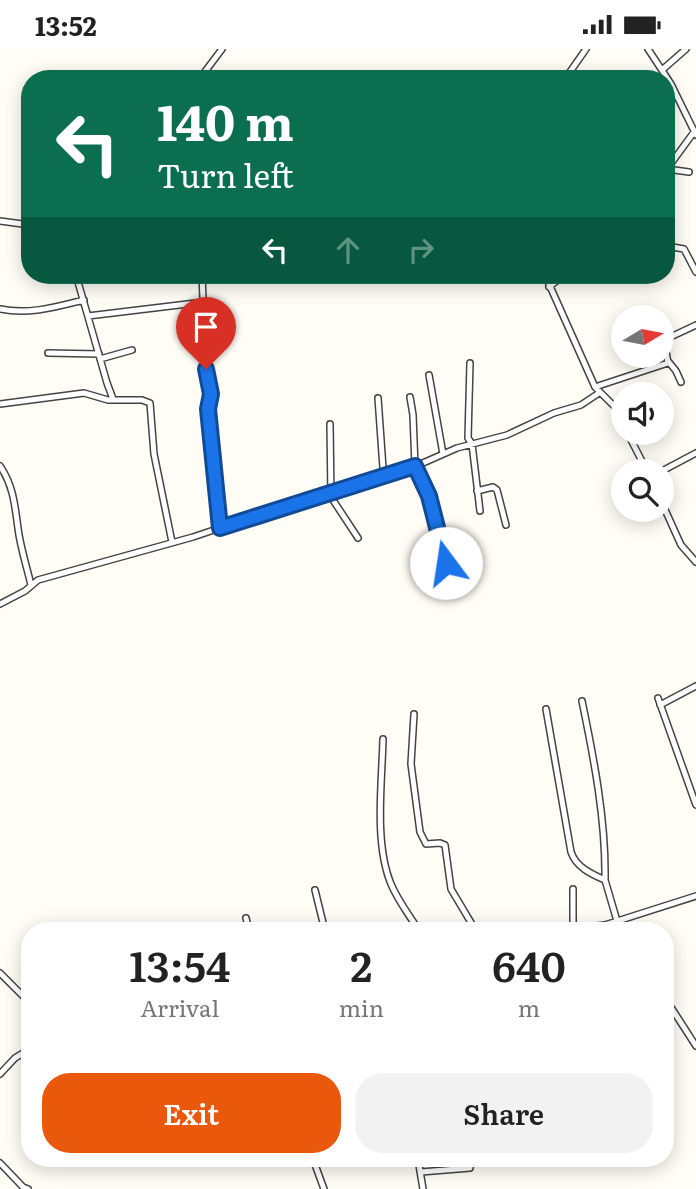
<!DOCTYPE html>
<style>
body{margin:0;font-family:Literata,serif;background:#f2f2f2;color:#222;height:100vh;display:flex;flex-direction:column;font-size:26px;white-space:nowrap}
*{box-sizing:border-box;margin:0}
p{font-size:23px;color:#767676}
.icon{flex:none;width:38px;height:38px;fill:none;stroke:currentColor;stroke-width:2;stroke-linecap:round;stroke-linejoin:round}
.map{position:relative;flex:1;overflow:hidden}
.side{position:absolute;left:21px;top:873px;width:653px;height:245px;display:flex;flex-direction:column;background:#fff;border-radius:28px;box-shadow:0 4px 18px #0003}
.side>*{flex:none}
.hud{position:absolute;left:21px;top:21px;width:654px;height:214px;border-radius:28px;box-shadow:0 4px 18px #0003;background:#0b6e4f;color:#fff;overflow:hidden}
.needle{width:46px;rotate:80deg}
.buttons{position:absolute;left:611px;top:256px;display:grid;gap:14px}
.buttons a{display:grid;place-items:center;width:63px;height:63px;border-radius:50%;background:#fff;box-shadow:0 4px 18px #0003;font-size:35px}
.pin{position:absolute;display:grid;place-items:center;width:60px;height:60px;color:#fff;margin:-72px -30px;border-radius:50% 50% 50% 0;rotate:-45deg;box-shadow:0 0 7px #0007}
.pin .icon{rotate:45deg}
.me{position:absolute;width:77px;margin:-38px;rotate:346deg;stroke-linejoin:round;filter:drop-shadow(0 0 5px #0008)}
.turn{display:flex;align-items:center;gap:24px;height:147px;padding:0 21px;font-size:32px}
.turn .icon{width:91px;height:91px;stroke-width:2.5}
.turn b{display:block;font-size:49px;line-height:60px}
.lanes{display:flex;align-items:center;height:66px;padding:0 21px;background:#0003;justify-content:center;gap:35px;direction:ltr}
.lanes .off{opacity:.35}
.eta{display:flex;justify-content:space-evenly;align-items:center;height:119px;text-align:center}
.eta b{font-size:42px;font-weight:600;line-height:49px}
.button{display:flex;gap:14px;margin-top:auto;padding:14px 21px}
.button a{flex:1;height:80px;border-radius:28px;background:#ea580c;color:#fff;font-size:28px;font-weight:600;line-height:80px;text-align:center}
.button a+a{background:#f2f2f2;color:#222}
.status{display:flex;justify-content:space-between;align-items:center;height:49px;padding:0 35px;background:#fff;direction:ltr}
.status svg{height:19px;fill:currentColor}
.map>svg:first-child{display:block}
</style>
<div class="status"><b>13:52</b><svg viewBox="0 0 49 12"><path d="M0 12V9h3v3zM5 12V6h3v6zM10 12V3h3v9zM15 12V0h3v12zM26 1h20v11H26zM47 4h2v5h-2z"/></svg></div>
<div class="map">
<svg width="696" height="1140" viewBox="0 0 696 1140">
<rect width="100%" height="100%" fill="#fffdf5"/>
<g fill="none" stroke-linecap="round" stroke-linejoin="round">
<defs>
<path id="street" d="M648,0l23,35 25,51
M662,21l24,-21
M204,24l18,-24
M565,30l21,-30
M667,120l27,-37
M667,120l22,3
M0,172l30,4
M667,197l17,3 12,23
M76,226l31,108 6,16
M202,226l4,94 5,25 -3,20 12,114
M545,226l50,112 20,20 8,17
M549,238l15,-12
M0,260c29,6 56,-2 84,-9
M88,267l116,-14
M48,304l51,1
M100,310l32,-9
M668,312l8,10 5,11
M470,314l-2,75 4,6 8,67
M429,326l14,79
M595,338l73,-24 -4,-23 32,-15
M410,348l3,18 2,51 14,30 17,67
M378,349l5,70 3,8
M0,355l84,-11 24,7h34l8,3 4,51 18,88
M330,375l1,73 27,41
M627,383l20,39
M0,417c15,22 15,44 19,69 3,17 8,33 12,50
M662,422l34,-18
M477,442l16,-4 4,3 9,35
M662,454l19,42 15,17
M0,555l25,-13 13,-11 155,-43 137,-46 77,-21 50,-22 50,-13 47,-22 27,-8 18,-12
M658,649l38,107
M582,652c12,58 24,120 23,179
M660,656l36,-19
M546,660l25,143c5,15 20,22 34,28l12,41 6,10
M414,665l-3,50 9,68 6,12 14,-1 5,2 6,44 25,42
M383,690c-1,44 -9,104 8,145 7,17 19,32 28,47
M315,841l10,41
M246,869l3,13
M573,879v-39
M555,882l50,-6 91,-29
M0,924l30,30
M665,949l31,48
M0,1025l15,-16 15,-9
M313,1110l11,30
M418,1110l5,30
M0,1114l23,24 5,2
M421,1123l49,-4 1,-9"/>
</defs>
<!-- street casing -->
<use href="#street" stroke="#444" stroke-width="8"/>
<!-- street -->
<use href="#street" stroke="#fff" stroke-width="5"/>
</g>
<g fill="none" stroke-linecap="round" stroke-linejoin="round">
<defs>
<path id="route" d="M206,320l5,25 -3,15 12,119 195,-62 14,30 17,67"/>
</defs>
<!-- route casing -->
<use href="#route" stroke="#114b97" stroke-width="18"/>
<!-- route -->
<use href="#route" stroke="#1a73e8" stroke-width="12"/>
</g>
</svg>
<div class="buttons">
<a><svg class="needle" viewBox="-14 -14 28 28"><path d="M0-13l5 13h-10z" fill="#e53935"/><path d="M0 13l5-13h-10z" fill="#767676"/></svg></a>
<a><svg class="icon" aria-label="sound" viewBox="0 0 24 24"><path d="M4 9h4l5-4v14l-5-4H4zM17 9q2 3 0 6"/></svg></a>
<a><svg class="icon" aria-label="search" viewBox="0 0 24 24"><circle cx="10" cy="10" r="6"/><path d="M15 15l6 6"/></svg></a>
</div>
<div class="pin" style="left:206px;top:320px;background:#d93025"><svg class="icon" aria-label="arrive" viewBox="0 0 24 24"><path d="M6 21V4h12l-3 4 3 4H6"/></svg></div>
<svg class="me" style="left:446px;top:514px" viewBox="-20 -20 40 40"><circle r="19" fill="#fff"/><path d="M0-13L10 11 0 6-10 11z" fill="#1a73e8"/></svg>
<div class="hud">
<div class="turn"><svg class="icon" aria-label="left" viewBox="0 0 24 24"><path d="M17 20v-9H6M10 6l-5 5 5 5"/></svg><div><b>140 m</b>Turn left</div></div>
<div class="lanes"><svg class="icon" aria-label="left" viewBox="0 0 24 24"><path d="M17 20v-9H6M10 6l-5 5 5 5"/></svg><svg class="icon off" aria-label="ahead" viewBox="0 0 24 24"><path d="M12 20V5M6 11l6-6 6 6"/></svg><svg class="icon off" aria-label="right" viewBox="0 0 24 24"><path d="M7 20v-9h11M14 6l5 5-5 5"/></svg></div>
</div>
<section class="side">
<div class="eta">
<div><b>13:54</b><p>Arrival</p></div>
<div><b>2</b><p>min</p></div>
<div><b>640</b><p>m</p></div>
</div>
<div class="button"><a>Exit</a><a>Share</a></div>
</section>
</div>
